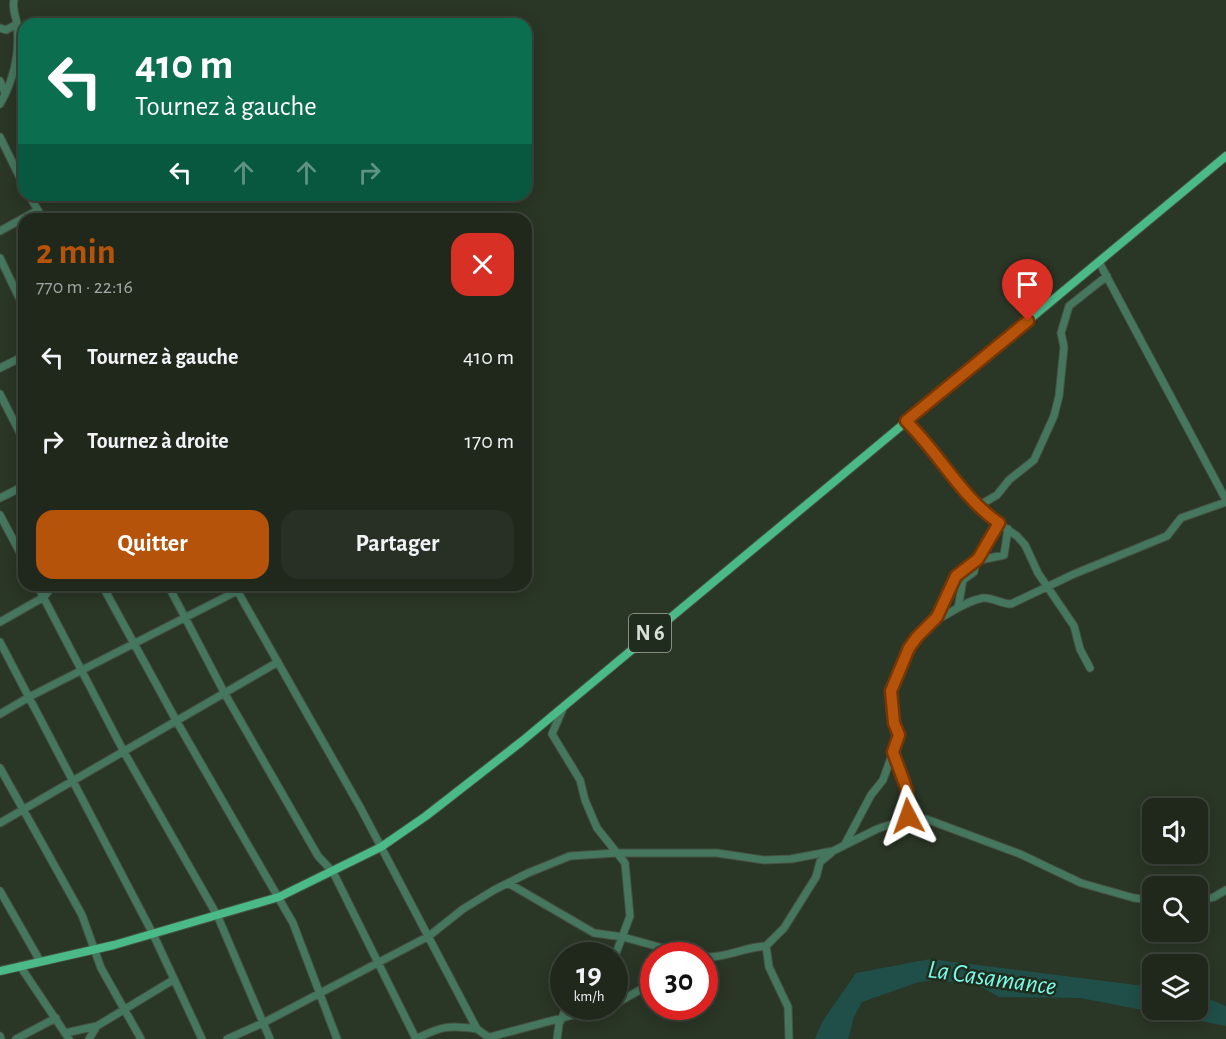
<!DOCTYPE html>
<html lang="fr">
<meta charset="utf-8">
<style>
body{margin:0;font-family:"Alegreya Sans",sans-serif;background:#283025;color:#f1f3f6;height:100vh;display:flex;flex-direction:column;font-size:22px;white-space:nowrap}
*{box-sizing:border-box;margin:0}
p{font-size:20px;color:#a2a6a3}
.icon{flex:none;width:33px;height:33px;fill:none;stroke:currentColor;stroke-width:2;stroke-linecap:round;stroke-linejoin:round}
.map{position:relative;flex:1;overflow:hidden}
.panel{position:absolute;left:18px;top:213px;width:514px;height:378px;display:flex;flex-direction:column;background:#20281c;border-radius:18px;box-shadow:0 3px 15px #0003,0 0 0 2px #3d443b}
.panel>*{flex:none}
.hud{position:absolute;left:18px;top:18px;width:514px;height:183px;border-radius:18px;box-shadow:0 3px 15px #0003,0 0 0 2px #3d443b;background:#0b6e4f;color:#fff;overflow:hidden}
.controls{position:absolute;left:1142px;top:798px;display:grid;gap:12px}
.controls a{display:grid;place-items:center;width:66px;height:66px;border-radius:12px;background:#20281c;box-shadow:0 3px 15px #0003,0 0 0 2px #3d443b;font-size:30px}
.speed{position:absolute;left:550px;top:942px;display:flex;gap:12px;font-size:30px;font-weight:700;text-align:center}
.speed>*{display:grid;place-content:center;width:78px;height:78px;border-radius:50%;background:#20281c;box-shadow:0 3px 15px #0003,0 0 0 2px #3d443b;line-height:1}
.speed small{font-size:15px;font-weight:400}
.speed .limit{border:9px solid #d22;background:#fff;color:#111}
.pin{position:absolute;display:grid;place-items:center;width:51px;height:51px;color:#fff;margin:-62px -26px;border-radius:50% 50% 50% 0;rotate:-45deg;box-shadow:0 0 6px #0007}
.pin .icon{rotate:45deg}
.me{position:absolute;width:66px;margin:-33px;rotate:356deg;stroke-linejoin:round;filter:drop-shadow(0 0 4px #0008)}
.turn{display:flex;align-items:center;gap:21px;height:126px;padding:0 18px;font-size:27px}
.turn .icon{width:78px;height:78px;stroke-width:2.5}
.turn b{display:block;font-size:42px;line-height:51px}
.lanes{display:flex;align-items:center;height:57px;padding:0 18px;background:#0003;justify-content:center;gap:30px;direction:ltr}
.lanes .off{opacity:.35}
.round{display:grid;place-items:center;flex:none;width:63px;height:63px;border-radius:18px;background:#283025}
.summary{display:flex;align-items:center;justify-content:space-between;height:102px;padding:0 18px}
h1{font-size:36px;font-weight:600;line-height:45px;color:#b45309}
.action{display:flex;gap:12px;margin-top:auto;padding:12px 18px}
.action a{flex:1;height:69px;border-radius:18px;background:#b45309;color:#fff;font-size:24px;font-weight:600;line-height:69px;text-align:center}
.action a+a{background:#283025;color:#f1f3f6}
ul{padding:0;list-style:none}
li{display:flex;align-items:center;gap:18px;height:84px;padding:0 18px}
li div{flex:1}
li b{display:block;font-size:22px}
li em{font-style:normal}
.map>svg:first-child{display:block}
</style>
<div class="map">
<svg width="1226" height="1039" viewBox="0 0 1226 1039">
<rect width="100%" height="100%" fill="#2a3626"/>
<!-- water -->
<path fill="#1f4f48" d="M930,959l222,28v23h45v-15h2l27,11v20l-146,-28 -81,-1 -21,-12 -44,-5 -15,2 -57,20 -8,15 -6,22h-33l7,-17 34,-49z"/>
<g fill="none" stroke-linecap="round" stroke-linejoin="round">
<defs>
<path id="minor" d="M0,28l6,2 11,-6
M0,81l5,12
M0,104c14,-24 20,-53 17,-81 -2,-9 -5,-14 -3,-23
M0,137l24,49
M29,195l14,24
M0,231l38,-21
M0,258l24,50
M1099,262l127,238
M0,368l24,-12
M0,394l24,47
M906,421l23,23 33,45 26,27 29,20 8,9 13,28 36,53 6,23 10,19
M0,498l24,-12
M980,505l17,-10 12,-15 25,-20 20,-44 5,-20 5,-49 -3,-14 8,-27 38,-30
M0,515l24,45
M37,585l87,167 94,165 52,122
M102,585l75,137 116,201 44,116
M168,585l57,109 93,162 15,16 83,167
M234,585l126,222 117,222 14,10
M958,608l5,-28 11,-8 2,-11 28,-6 4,-26
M934,621c16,-7 31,-20 49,-23 9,-1 18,6 28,6l63,-30 93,-38 14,-18 45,-16
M0,622l44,-25 9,-12
M0,642l153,292 49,105
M564,706l-12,28 28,46 5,20 12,28 28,35 5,53 -15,40
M0,714l31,-18 218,-111
M893,752l14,38 1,26 -8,5
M0,768l82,147 19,53 40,71
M0,823l278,-161
M845,844l26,-49 12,-15 16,-45 -6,-12 -2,-32 18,-43 8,-11 20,-20 19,-41 22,-17 21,-36
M508,883l86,50 29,4 69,19
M0,891l40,70
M1197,902l17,-5 12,-7
M705,957c22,1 39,-10 61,-11
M20,966l49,73
M615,1004l39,-22
M65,1033l32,-7 76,-46
M0,1036l1,3
M490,1037l117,-31
M16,1039l40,-21
M89,1039l8,-13
M227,1039l36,-16 166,-87 34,-27 31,-19 34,-17 42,-17 46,-3h101l47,7 27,-1 42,-8 44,-22 21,-7 28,-3 94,35 61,29 53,15 18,2
M416,1039c25,-13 33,-14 61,-10
M557,1039l2,-15 8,-18
M789,1039l-1,-32 -19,-40 -3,-21 18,-18 32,-51 4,-15 11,-9"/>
<path id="major" d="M0,971l114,-26 165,-48 102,-50 45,-31 95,-74 705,-586"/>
</defs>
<!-- minor casing -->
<use href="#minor" stroke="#465142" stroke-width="9"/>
<!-- major casing -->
<use href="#major" stroke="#465142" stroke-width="10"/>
<!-- minor -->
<use href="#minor" stroke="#45775e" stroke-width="7"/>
<!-- major -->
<use href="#major" stroke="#4aba88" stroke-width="8"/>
</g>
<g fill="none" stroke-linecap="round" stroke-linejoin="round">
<defs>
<path id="route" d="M908,816l-1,-26 -14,-38 6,-17 -5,-12 -3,-32 18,-43 8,-11 20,-20 19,-41 22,-17 21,-36c-37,-25 -60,-70 -93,-102l122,-100"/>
</defs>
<!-- route casing -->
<use href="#route" stroke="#753606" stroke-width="15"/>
<!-- route -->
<use href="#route" stroke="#b45309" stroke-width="10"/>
</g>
<g text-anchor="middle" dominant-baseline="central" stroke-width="5" stroke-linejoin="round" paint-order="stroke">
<!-- shield labels -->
<rect fill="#202c1d" stroke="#a2ab9f" stroke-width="1.5" x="629" y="614" width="42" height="38" rx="4.5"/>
<g font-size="22" font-weight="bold" fill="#d9e1d7">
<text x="650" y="633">N 6</text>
</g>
<!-- water labels -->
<g font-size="26" font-style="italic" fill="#79fbe8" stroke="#202c1d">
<text transform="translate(992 978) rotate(8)">La Casamance</text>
</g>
</g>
</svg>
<div class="controls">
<a><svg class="icon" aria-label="sound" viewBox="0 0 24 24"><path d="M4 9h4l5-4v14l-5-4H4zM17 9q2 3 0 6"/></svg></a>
<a><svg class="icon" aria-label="search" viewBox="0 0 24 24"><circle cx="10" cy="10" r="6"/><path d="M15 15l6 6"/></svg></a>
<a><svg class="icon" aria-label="layers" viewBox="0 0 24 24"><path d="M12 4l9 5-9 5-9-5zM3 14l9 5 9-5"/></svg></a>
</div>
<div class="speed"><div>19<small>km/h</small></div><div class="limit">30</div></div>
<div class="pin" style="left:1028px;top:321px;background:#d93025"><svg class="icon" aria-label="arrive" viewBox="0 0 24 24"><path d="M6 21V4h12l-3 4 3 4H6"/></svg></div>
<svg class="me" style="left:908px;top:816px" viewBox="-20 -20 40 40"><path d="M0-17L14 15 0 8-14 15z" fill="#b45309" stroke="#fff" stroke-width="4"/></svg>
<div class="hud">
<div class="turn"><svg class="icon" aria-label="left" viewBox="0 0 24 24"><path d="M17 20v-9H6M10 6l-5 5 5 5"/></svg><div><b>410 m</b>Tournez à gauche</div></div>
<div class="lanes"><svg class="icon" aria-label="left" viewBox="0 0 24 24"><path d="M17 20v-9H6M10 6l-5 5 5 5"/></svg><svg class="icon off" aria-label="ahead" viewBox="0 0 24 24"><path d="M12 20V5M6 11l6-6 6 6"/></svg><svg class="icon off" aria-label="ahead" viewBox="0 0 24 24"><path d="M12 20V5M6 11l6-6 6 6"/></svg><svg class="icon off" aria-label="right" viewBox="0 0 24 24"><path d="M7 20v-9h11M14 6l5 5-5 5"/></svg></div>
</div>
<section class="panel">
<div class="summary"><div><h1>2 min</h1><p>770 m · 22:16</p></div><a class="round" style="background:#d93025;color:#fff"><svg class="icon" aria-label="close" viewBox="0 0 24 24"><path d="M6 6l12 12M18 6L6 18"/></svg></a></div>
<ul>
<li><svg class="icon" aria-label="left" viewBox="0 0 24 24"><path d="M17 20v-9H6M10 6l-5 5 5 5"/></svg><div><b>Tournez à gauche</b></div><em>410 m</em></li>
<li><svg class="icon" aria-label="right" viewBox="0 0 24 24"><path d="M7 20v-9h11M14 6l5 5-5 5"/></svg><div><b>Tournez à droite</b></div><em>170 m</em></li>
</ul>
<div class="action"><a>Quitter</a><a>Partager</a></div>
</section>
</div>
